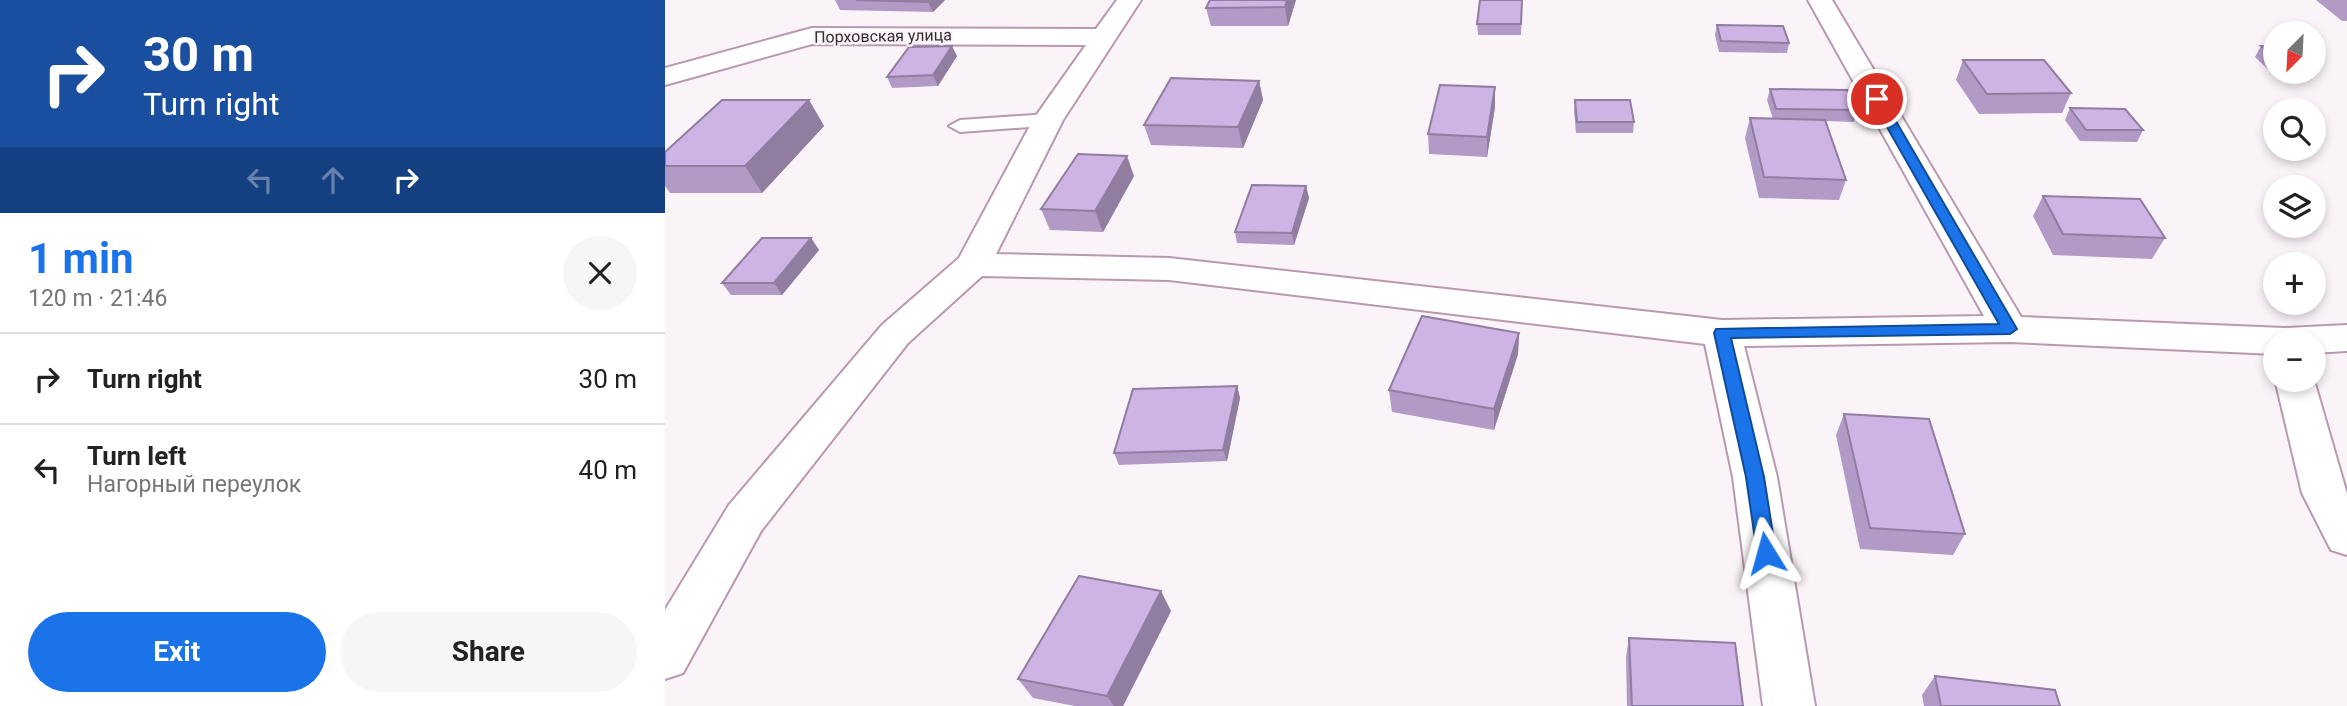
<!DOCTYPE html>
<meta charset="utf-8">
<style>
body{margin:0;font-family:Roboto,sans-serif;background:#f6f6f6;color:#222;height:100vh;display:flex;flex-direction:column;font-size:26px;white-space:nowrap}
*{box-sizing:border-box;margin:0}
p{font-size:23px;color:#767676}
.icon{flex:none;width:38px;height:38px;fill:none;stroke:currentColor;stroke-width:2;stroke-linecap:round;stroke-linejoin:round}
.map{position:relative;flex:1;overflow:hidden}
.panel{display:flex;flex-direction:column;background:#fff;width:665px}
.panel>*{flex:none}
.hud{background:#1a4fa0;color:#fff;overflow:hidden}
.needle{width:46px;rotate:204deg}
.buttons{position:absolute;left:1598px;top:21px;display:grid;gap:14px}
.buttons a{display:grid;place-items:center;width:63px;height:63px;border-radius:50%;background:#fff;box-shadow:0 4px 10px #0003;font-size:35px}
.pin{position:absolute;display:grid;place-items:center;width:60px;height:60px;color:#fff;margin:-30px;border:4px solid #fff;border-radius:50%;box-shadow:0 2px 7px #0007}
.me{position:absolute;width:77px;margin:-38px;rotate:352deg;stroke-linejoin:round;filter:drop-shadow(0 0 5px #0008)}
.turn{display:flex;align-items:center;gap:24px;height:147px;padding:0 28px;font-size:32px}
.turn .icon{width:91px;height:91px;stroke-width:2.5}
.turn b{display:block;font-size:49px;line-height:60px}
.lanes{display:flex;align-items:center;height:66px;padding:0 28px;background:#0003;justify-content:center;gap:35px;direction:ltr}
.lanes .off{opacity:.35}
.round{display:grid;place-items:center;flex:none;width:74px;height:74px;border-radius:37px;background:#f6f6f6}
.overview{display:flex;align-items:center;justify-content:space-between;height:119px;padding:0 28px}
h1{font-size:42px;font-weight:700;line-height:52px;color:#1a73e8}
.button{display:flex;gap:14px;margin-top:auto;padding:14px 28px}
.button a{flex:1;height:80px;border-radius:42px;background:#1a73e8;color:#fff;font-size:28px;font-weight:700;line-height:80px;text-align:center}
.button a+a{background:#f6f6f6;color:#222}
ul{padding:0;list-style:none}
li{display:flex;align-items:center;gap:21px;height:91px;padding:0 28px;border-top:2px solid #e0e0e0}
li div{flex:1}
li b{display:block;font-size:26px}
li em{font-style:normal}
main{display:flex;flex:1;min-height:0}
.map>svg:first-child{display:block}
</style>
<main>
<section class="panel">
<div class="hud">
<div class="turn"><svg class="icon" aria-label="right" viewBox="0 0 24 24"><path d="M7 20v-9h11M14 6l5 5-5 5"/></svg><div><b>30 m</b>Turn right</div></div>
<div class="lanes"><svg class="icon off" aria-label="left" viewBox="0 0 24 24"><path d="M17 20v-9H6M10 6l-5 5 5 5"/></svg><svg class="icon off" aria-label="ahead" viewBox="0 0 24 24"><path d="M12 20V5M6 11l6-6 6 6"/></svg><svg class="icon" aria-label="right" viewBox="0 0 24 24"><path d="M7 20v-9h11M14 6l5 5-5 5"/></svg></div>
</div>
<div class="overview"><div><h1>1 min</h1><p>120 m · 21:46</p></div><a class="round"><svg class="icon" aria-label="close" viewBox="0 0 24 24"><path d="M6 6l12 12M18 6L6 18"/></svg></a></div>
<ul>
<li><svg class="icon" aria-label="right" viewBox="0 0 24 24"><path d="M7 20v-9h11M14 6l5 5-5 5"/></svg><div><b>Turn right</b></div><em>30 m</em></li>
<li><svg class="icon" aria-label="left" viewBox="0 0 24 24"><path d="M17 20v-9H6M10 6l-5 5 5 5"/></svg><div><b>Turn left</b><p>Нагорный переулок</p></div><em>40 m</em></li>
</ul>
<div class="button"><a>Exit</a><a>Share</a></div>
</section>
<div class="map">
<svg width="1682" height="706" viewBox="0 0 1682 706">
<rect width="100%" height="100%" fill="#faf3f8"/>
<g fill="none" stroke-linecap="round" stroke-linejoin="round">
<defs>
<path id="service" d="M383,114l11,6 -3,5 -96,7 -11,-6 11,-6z"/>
<path id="minor" d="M452,0h24l-78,120 -67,134 173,4 553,62 262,-4 -176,-316h24l189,317 263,11 63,-3v26l-34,2v-12h-38v13l-265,-12 -266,4 33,131 38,229h-52l-30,-229 -28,-133 -536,-64 -187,-4 -74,67 -147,188 -78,142 -18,6v-69l64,-105 153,-180 77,-67 74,-138 53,-75 -274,-1 -147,41v-17l147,-40 284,1z
M1610,379l39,1 33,114v61l-16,-5 -29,-57z"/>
</defs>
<!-- service casing -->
<use href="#service" stroke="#ba99af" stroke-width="4"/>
<!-- minor casing -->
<use href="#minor" stroke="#ba99af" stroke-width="4"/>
<!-- service -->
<use href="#service" fill="#fff" fill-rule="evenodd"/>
<!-- minor -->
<use href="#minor" fill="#fff" fill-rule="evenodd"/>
</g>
<!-- wall -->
<path fill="#b19ac5" d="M170,0h110l-12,12 -93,-2z
M631,0l-8,26h-77l-5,-18z
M857,0l-1,35h-43l-1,-11z
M1651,0h31v21h-5z
M1052,25l72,18 -2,10 -68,-1 -4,-17z
M1596,46h14v26h38v-7l5,4 -7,11h-32l-24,-23z
M292,56l-19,30 -46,2 -5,-11z
M1298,60l108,33 -9,20 -83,1 -23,-34z
M594,81l4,19 -20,48 -92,-3 -7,-20z
M1105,89l87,21 -3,12 -28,-1 20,59 -7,20 -80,-2 -14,-60 5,-20 23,1 -6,-19z
M144,100l15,26 -62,67h-92l-5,-7v-34z
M910,100l59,22 -1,11h-57l-2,-22z
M830,107l-8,50 -58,-3 -1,-20z
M1405,108l73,22 -6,12 -57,-1 -15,-21z
M469,176l-31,56 -53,-2 -9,-21z
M641,186l3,12 -15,47 -57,-2 -2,-11z
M1378,196l122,42 -13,21 -99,-4 -20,-39z
M146,238l8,12 -37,45h-51l-9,-12z
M854,333l-1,21 -24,76 -102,-18 -3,-22z
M572,386l3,12 -13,63 -108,4 -5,-12z
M1179,414l121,120 -12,21 -93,-6 -24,-114z
M506,611l-48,95h-48l-42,-8 -15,-19z
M964,638l114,68h-116l-1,-49z
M1270,676l125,30h-136l-2,-11z"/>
<!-- shaded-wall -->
<path fill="#907da0" d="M265,0h15l-12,12 -5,-10z
M622,0h9l-8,26 -3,-19z
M287,46l5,10 -19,30 -5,-11z
M594,81l4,19 -20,48 -5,-21z
M830,87v20l-8,50v-20z
M144,100l15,26 -62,67 -17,-27z
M462,156l7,20 -31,56 -8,-21z
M641,186l3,12 -15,47 -2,-12z
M146,238l8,12 -37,45 -8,-12z
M854,333l-1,21 -24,76v-21z
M572,386l3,12 -13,63 -4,-11z
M496,591l10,20 -48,95h-9l-7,-10z"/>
<!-- building -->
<path fill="#ceb3e5" stroke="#907da0" stroke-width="2" d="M191,0h74l-2,2z
M545,0h77l-2,7 -79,1z
M815,0h42l-1,24h-44z
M1052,25l66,1 6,17 -68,-2z
M287,46l-19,29 -46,2 22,-30z
M1596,46h14v12z
M1298,60h81l27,33 -84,1z
M506,78l88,3 -21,46 -94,-2z
M775,85l55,2 -8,50 -59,-3z
M1105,89l78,1 9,20 -81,-1z
M57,100h87l-64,66h-80v-14z
M910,100h55l4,22h-57z
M1405,108l55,1 18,21h-57z
M1085,118l75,2 21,60 -82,-3z
M413,154l49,2 -32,55 -54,-2z
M587,185l54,1 -14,47 -57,-1z
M1378,196l97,3 25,39 -102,-4z
M97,238h49l-37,45h-52z
M757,316l97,17 -25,76 -105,-19z
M572,386l-14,64 -109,3 19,-64z
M1179,414l85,5 36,115 -95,-6z
M414,576l82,15 -54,105 -89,-17z
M964,638l106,5 8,63h-111z
M1270,676l120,14 5,16h-119z"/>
<!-- route -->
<path fill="#1a73e8" stroke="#114b97" stroke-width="2" d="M1212,96l6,3 134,230 -7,5 -279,4 33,139 12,76 -3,6h-14l-2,-6 -11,-76 -32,-144 2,-4 283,-5 -128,-225z"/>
<g text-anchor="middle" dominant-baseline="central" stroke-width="5" stroke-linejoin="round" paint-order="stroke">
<!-- far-street labels -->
<g font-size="16" fill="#382b34" stroke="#faf3f8">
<text transform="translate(218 36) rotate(-1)">Порховская улица</text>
</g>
</g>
</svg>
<div class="buttons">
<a><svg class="needle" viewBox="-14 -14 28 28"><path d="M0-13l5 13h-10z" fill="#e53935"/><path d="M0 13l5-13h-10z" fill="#767676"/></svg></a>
<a><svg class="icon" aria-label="search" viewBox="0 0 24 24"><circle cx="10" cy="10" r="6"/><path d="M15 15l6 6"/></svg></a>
<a><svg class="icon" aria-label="layers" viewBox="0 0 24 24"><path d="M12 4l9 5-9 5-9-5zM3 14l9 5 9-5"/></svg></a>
<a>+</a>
<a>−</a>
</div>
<div class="pin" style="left:1212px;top:99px;background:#d93025"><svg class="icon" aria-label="arrive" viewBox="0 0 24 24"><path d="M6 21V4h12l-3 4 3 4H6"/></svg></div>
<svg class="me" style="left:1101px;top:553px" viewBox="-20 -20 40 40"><path d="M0-17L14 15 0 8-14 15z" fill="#1a73e8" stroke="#fff" stroke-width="4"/></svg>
</div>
</main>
